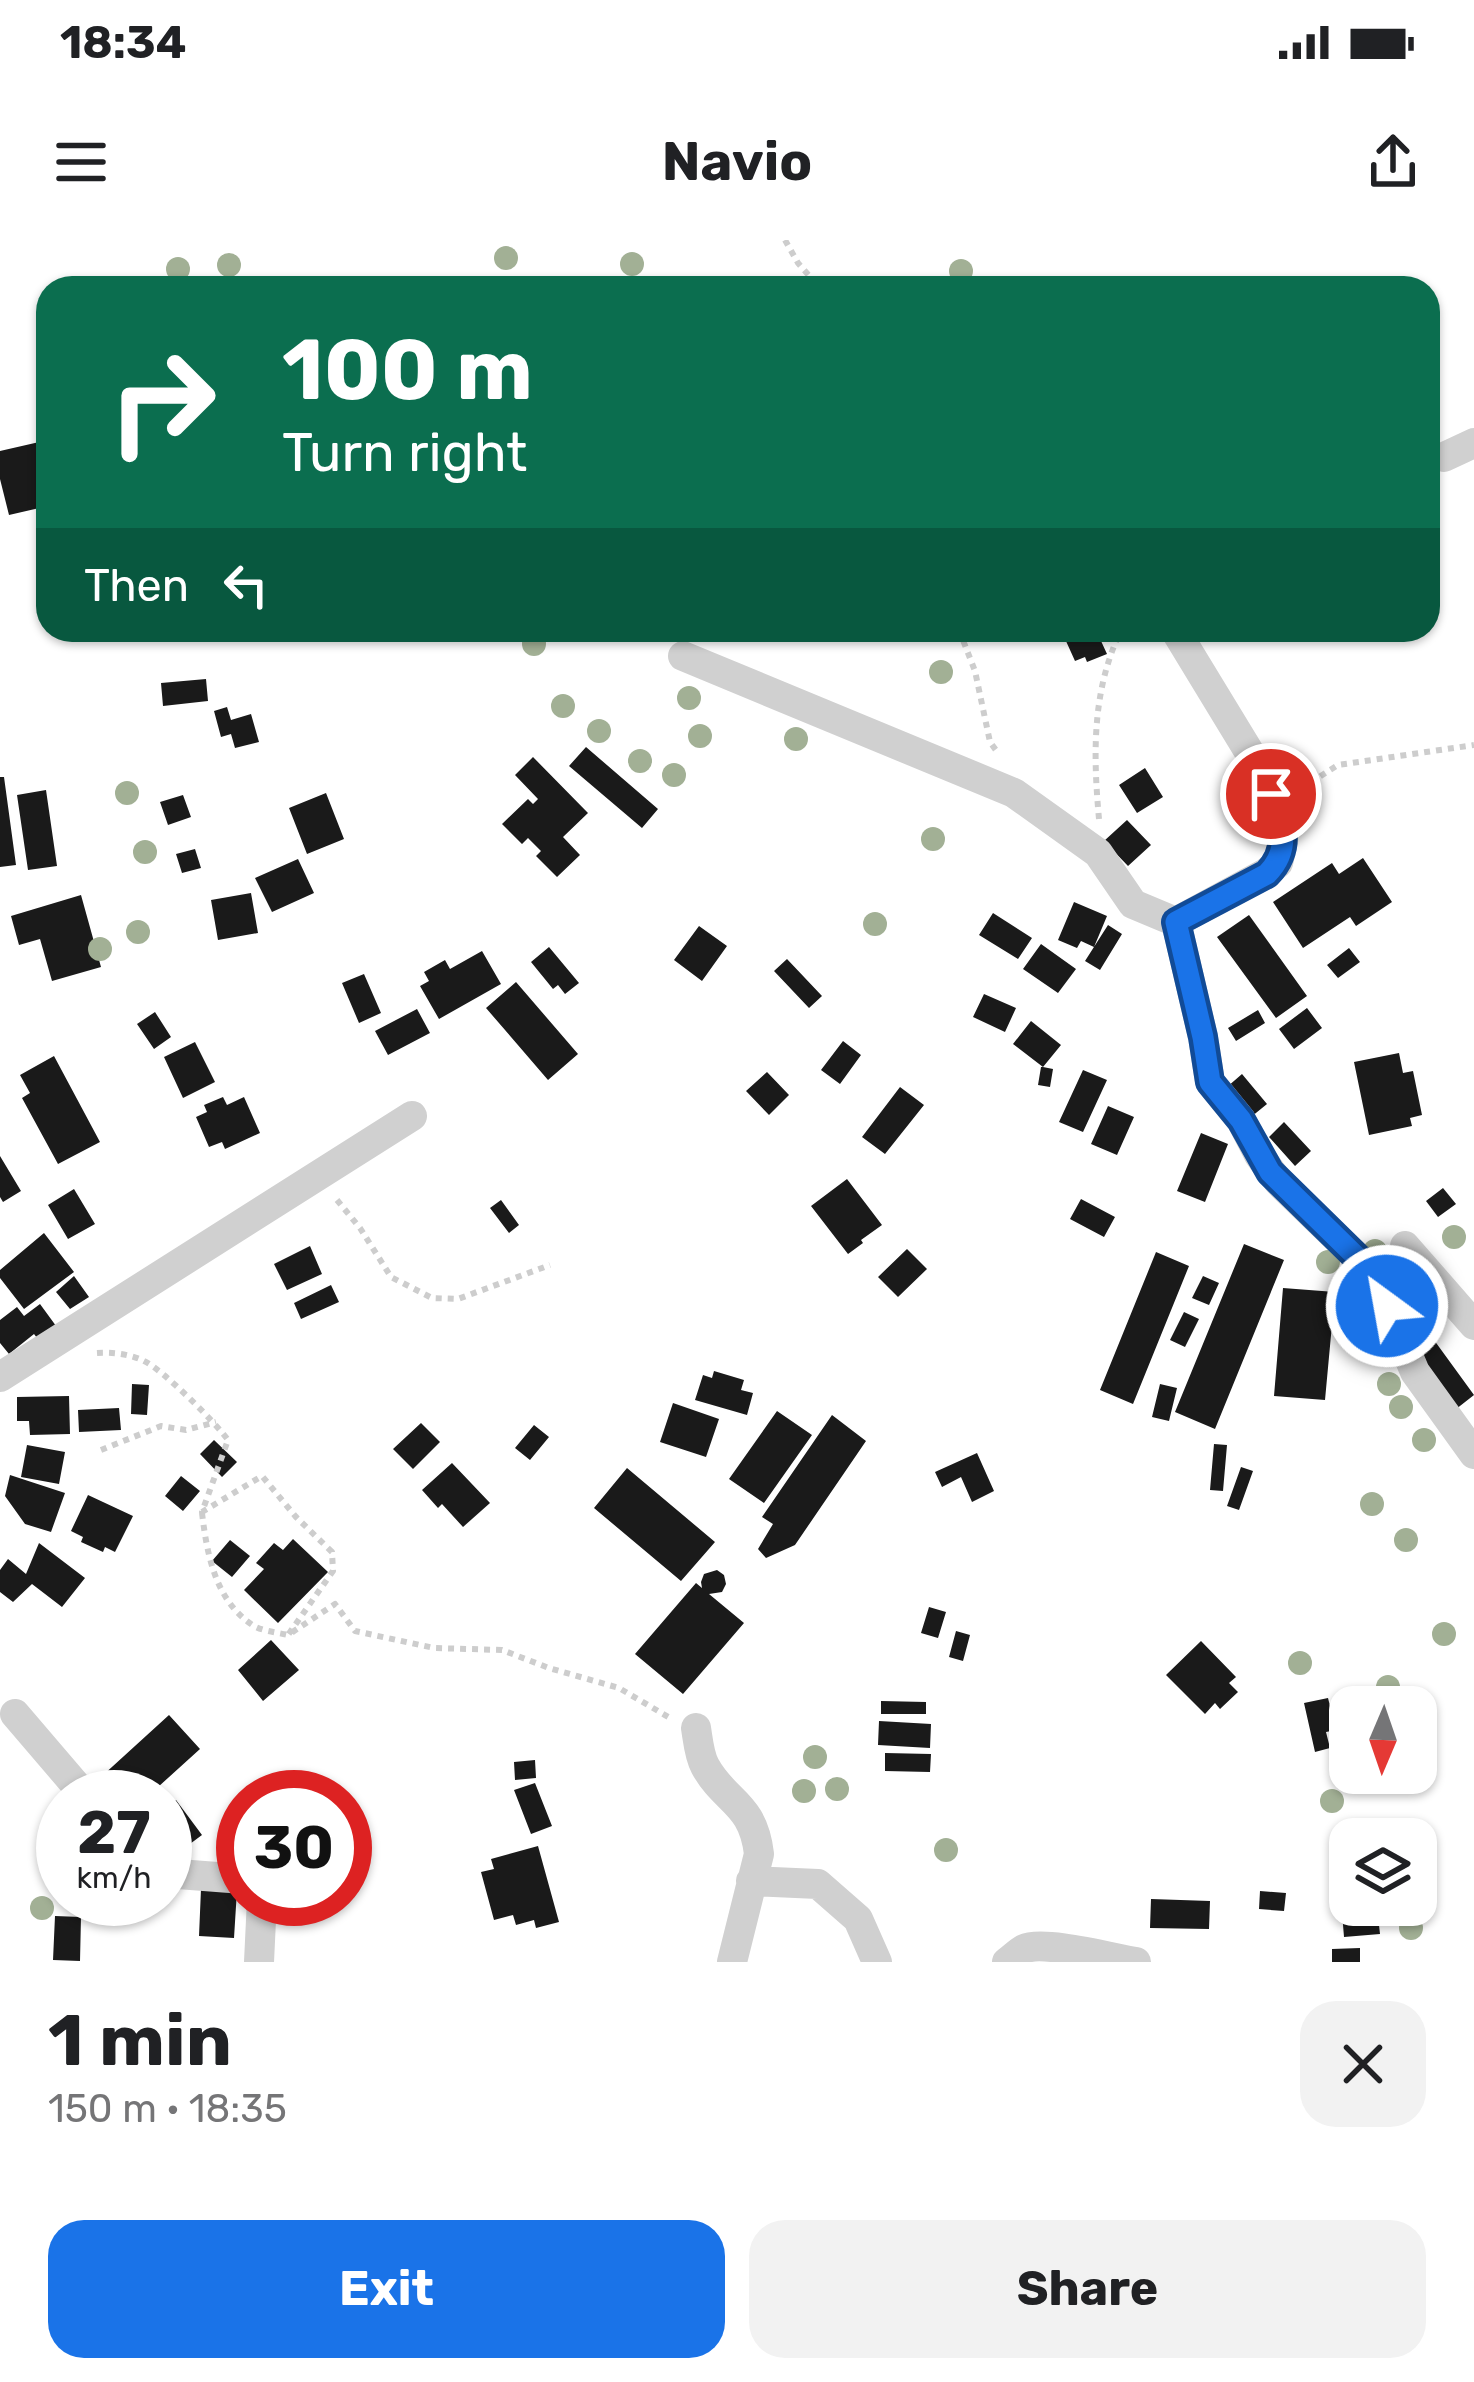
<!DOCTYPE html>
<meta charset="utf-8">
<style>
body{margin:0;font-family:Rubik,sans-serif;background:#f2f2f2;color:#202124;height:100vh;display:flex;flex-direction:column;font-size:45px;white-space:nowrap}
*{box-sizing:border-box;margin:0}
p{font-size:39px;color:#757577}
.icon{flex:none;width:66px;height:66px;fill:none;stroke:currentColor;stroke-width:2;stroke-linecap:round;stroke-linejoin:round}
.map{position:relative;height:1722px;overflow:hidden}
.sheet{display:flex;flex-direction:column;background:#fff;flex:1}
.sheet>*{flex:none}
.hud{position:absolute;left:36px;top:36px;width:1404px;height:366px;border-radius:36px;box-shadow:0 3px 9px #0004;background:#0b6e4f;color:#fff;overflow:hidden}
.needle{width:78px;rotate:182deg}
.tools{position:absolute;left:1329px;top:1446px;display:grid;gap:24px}
.tools a{display:grid;place-items:center;width:108px;height:108px;border-radius:24px;background:#fff;box-shadow:0 3px 9px #0004;font-size:60px}
.speed{position:absolute;left:36px;top:1530px;display:flex;gap:24px;font-size:60px;font-weight:700;text-align:center}
.speed>*{display:grid;place-content:center;width:156px;height:156px;border-radius:50%;background:#fff;box-shadow:0 3px 9px #0004;line-height:1}
.speed small{font-size:30px;font-weight:400}
.speed .limit{border:18px solid #d22;background:#fff;color:#111}
.pin{position:absolute;display:grid;place-items:center;width:102px;height:102px;color:#fff;margin:-51px;border:6px solid #fff;border-radius:50%;box-shadow:0 3px 12px #0007}
.me{position:absolute;width:132px;margin:-66px;rotate:328deg;stroke-linejoin:round;filter:drop-shadow(0 0 9px #0008)}
.turn{display:flex;align-items:center;gap:42px;height:252px;padding:0 48px;font-size:54px}
.turn .icon{width:156px;height:156px;stroke-width:2.5}
.turn b{display:block;font-size:84px;line-height:102px}
.then{display:flex;align-items:center;height:114px;padding:0 48px;background:#0003;gap:24px;font-size:45px}
.round{display:grid;place-items:center;flex:none;width:126px;height:126px;border-radius:36px;background:#f2f2f2}
.headline{display:flex;align-items:center;justify-content:space-between;height:204px;padding:0 48px}
h1{font-size:72px;font-weight:700;line-height:90px}
.primary-button{display:flex;gap:24px;margin-top:auto;padding:24px 48px}
.primary-button a{flex:1;height:138px;border-radius:36px;background:#1a73e8;color:#fff;font-size:48px;font-weight:700;line-height:138px;text-align:center}
.primary-button a+a{background:#f2f2f2;color:#202124}
.status{display:flex;justify-content:space-between;align-items:center;height:84px;padding:0 60px;background:#fff;direction:ltr}
.status svg{height:33px;fill:currentColor}
header{display:flex;justify-content:space-between;align-items:center;height:156px;padding:0 48px;background:#fff;font-size:54px;font-weight:700}
.map>svg:first-child{display:block}
</style>
<div class="status"><b>18:34</b><svg viewBox="0 0 49 12"><path d="M0 12V9h3v3zM5 12V6h3v6zM10 12V3h3v9zM15 12V0h3v12zM26 1h20v11H26zM47 4h2v5h-2z"/></svg></div>
<header><svg class="icon" aria-label="menu" viewBox="0 0 24 24"><path d="M4 6h16M4 12h16M4 18h16"/></svg>Navio<svg class="icon" aria-label="share" viewBox="0 0 24 24"><path d="M12 15V3M7 8l5-5 5 5M5 13v7h14v-7"/></svg></header>
<div class="map">
<svg width="1474" height="1722" viewBox="0 0 1474 1722">
<rect width="100%" height="100%" fill="#fff"/>
<!-- building -->
<path fill="#1a1a1a" d="M48,200v66l-39,9 -9,-36v-28z
M1061,390h35l11,24 -20,8 -2,-5 -10,4z
M206,439l2,22 -45,5 -2,-23z
M227,467l4,13 20,-6 8,28 -24,6 -4,-14 -10,3 -7,-26z
M586,507l72,62 -16,19 -73,-62z
M533,517l55,56 -25,24 17,18 -23,22 -21,-21 5,-5 -13,-13 -6,6 -20,-20 26,-25 5,5 5,-5 -23,-24z
M1145,528l18,29 -26,16 -18,-28z
M0,537h4l12,88 -16,2z
M46,550l11,76 -29,4 -11,-75z
M326,553l18,46 -37,15 -18,-46z
M183,555l8,22 -23,8 -8,-23z
M1127,580l24,25 -23,21 -24,-25z
M195,609l6,19 -19,5 -6,-19z
M1363,618l29,44 -36,24 -6,-9 -47,31 -30,-46 59,-39 7,11z
M298,619l16,34 -42,19 -17,-34z
M251,653l7,40 -40,7 -7,-40z
M81,655l20,72 -49,14 -12,-42 -21,6 -8,-29z
M1074,662l33,14 -13,31 -13,-6 -4,7 -19,-8z
M993,673l39,25 -14,21 -39,-24z
M1249,675l58,81 -31,22 -59,-81z
M1108,685l14,9 -22,36 -15,-9z
M699,686l28,20 -25,35 -28,-21z
M1041,704l35,25 -18,24 -35,-24z
M549,707l30,36 -14,11 -7,-9 -5,4 -22,-27z
M1349,708l11,14 -22,16 -11,-13z
M482,711l19,33 -62,35 -19,-33 9,-5 -5,-9 21,-12 5,9z
M787,719l35,37 -13,12 -35,-37z
M364,734l17,39 -22,10 -17,-40z
M516,742l62,72 -30,26 -62,-72z
M984,754l32,14 -11,24 -32,-15z
M1307,768l15,20 -28,21 -15,-20z
M417,769l13,24 -42,22 -13,-24z
M1258,770l7,13 -29,18 -8,-13z
M155,772l16,25 -17,12 -17,-25z
M1031,781l30,24 -18,22 10,2 -3,18 -12,-2 3,-18h2l-30,-23z
M843,801l18,14 -21,29 -19,-14z
M195,802l20,40 -32,16 -19,-41z
M1399,813l4,20 10,-2 9,44 -12,3 2,8 -43,9 -15,-73z
M54,816l46,86 -42,22 -36,-66 8,-5 -10,-18z
M1083,830l24,10 -24,52 -24,-10z
M767,832l22,23 -20,20 -23,-24z
M1242,834l25,30 -16,13 -24,-30z
M900,847l24,18 -39,49 -23,-17z
M223,857l4,8 17,-8 16,36 -35,16 -3,-7 -13,5 -13,-30 11,-5 -3,-7z
M1108,866l26,11 -17,38 -26,-11z
M1284,882l27,29 -16,15 -26,-29z
M1201,893l27,11 -23,58 -28,-11z
M0,916l21,35 -18,11 -3,-5z
M847,939l35,46 -21,15 2,3 -15,11 -37,-48z
M1443,948l13,16 -18,13 -12,-16z
M74,949l21,35 -27,15 -20,-34z
M1081,959l34,18 -11,20 -34,-18z
M501,960l18,25 -10,8 -19,-25z
M44,993l30,39 -50,37 -24,-31v-8z
M1244,1004l40,16 -69,169 -40,-17z
M310,1006l12,28 -35,16 -13,-26z
M907,1009l20,20 -29,28 -20,-20z
M1156,1012l33,14 -56,138 -33,-14z
M74,1036l15,21 -19,12 -14,-17z
M1203,1036l16,7 -10,22 -17,-7z
M331,1045l8,17 -38,17 -7,-16z
M1283,1048l52,4 -10,108 -51,-4z
M40,1064l19,26 -18,13 -7,-9 -25,20 -9,-11v-23l17,-13 7,9z
M1184,1072l15,7 -14,28 -15,-7z
M1434,1100l40,55 -23,18 -40,-56z
M714,1131l30,9 -3,10 12,3 -6,22 -52,-15 8,-25 9,3z
M132,1144l17,1 -2,30 -16,-1z
M1160,1144l17,4 -8,33 -17,-4z
M69,1156l1,38 -40,1 -1,-14h-12v-24z
M673,1163l46,16 -13,38 -46,-15z
M119,1168l2,22 -42,2 -1,-22z
M777,1171l35,24 -48,68 -35,-24z
M832,1175l34,26 -71,104 -29,13 -8,-9 15,-25 -11,-7z
M421,1183l19,19 -27,27 -20,-20z
M534,1185l15,12 -19,23 -15,-12z
M214,1200l23,22 -15,15 -22,-23z
M1214,1204l13,1 -4,46 -13,-1z
M27,1205l38,7 -6,32 -38,-7z
M977,1213l17,38 -22,11 -11,-25 -19,10 -7,-15z
M452,1223l38,40 -27,24 -21,-23 -4,4 -16,-18z
M1241,1227l12,4 -14,39 -12,-4z
M627,1228l88,74 -34,39 -87,-73z
M10,1235l55,18 -14,39 -26,-8 -20,-28z
M181,1236l19,15 -17,20 -18,-15z
M88,1255l45,21 -18,36 -10,-5 -2,5 -22,-10 2,-5 -12,-6z
M293,1299l35,33 -50,51 -34,-33 20,-21 -8,-6 18,-20 9,7z
M230,1300l20,16 -18,21 -20,-16z
M39,1303l46,35 -23,29 -30,-23 -19,18 -13,-10v-22l8,-11 18,15z
M717,1330l7,5 2,9 -4,8 -13,2 35,29 -61,71 -48,-40 61,-71 6,5 -1,-6 3,-8z
M929,1367l17,5 -8,26 -17,-5z
M956,1391l14,4 -7,26 -14,-4z
M271,1400l28,30 -36,31 -25,-31z
M1201,1401l35,36 -7,6 9,9 -18,17 -5,-6 -10,11 -39,-39z
M1328,1458l8,32 -10,2 4,16 -15,4 -11,-49z
M881,1461l45,1v12h-45z
M169,1475l31,34 -53,48h-48l-9,-10z
M879,1481l52,3 -1,24 -52,-3z
M885,1513l46,1 -1,18 -45,-1z
M535,1520l1,18 -21,2 -1,-18z
M535,1543l17,43 -21,8 -17,-44z
M176,1560l26,35 -35,26 -2,-53z
M538,1606l21,76 -23,6 -2,-8 -18,5 -3,-10 -19,5 -13,-48 13,-3 -3,-10z
M1350,1635v30h47v9l-19,2 2,18 -36,3 -5,-61z
M201,1649l36,1 -3,48 -35,-2z
M1260,1651l26,2 -2,18 -25,-2z
M1151,1659l59,2 -1,28 -59,-1z
M55,1676l26,1 -1,44 -27,-1z
M1360,1708v14h-28v-13z"/>
<g fill="none" stroke-linecap="round" stroke-linejoin="round">
<!-- path -->
<path stroke="#cdcdcd" stroke-width="6" stroke-dasharray="6 6" stroke-linecap="butt" d="M785,0l13,23 22,25
M959,390l16,41 15,71 8,11
M1302,551l3,-5 33,-21 136,-20
M1099,579c-6,-66 -7,-128 22,-189
M337,960l23,28 31,49 41,21 26,1 92,-34
M97,1113c15,-1 33,1 47,8 18,8 72,62 84,79l-26,72 60,-36 34,41 36,35 1,19 -45,64 47,-31 20,27 79,17 68,2 47,18 70,20 51,30
M101,1210l60,-24 25,4 30,-8
M202,1273c5,41 13,86 49,111 9,7 25,8 37,11"/>
<!-- minor -->
<path stroke="#d0d0d0" stroke-width="30" d="M1444,217l30,-14
M1175,390l84,138 24,51 -1,27 -4,17 -12,10 -90,49
M683,416l331,137 84,60 35,51 43,18 27,115 7,45 31,38 18,35 19,26 95,92 42,99 59,82
M1405,1006l69,79
M0,1137l412,-261
M15,1474l71,83
M696,1488c2,12 3,27 9,38 20,37 48,36 54,88l-27,108
M165,1633l78,6
M751,1641l67,3 40,35 19,43
M259,1722l3,-63
M1007,1722c6,-4 10,-9 17,-13 19,-9 88,9 112,13"/>
</g>
<!-- trees -->
<g fill="#a2b095">
<circle cx="506" cy="18" r="12"/>
<circle cx="632" cy="24" r="12"/>
<circle cx="229" cy="25" r="12"/>
<circle cx="178" cy="29" r="12"/>
<circle cx="961" cy="31" r="12"/>
<circle cx="534" cy="404" r="12"/>
<circle cx="941" cy="432" r="12"/>
<circle cx="689" cy="458" r="12"/>
<circle cx="563" cy="466" r="12"/>
<circle cx="599" cy="491" r="12"/>
<circle cx="700" cy="496" r="12"/>
<circle cx="796" cy="499" r="12"/>
<circle cx="640" cy="521" r="12"/>
<circle cx="674" cy="535" r="12"/>
<circle cx="127" cy="553" r="12"/>
<circle cx="933" cy="599" r="12"/>
<circle cx="145" cy="612" r="12"/>
<circle cx="875" cy="684" r="12"/>
<circle cx="138" cy="692" r="12"/>
<circle cx="100" cy="709" r="12"/>
<circle cx="1454" cy="997" r="12"/>
<circle cx="1375" cy="1011" r="12"/>
<circle cx="1328" cy="1022" r="12"/>
<circle cx="1357" cy="1053" r="12"/>
<circle cx="1389" cy="1144" r="12"/>
<circle cx="1401" cy="1167" r="12"/>
<circle cx="1424" cy="1200" r="12"/>
<circle cx="1372" cy="1264" r="12"/>
<circle cx="1406" cy="1300" r="12"/>
<circle cx="1444" cy="1394" r="12"/>
<circle cx="1300" cy="1423" r="12"/>
<circle cx="1388" cy="1447" r="12"/>
<circle cx="815" cy="1517" r="12"/>
<circle cx="837" cy="1549" r="12"/>
<circle cx="804" cy="1551" r="12"/>
<circle cx="1332" cy="1561" r="12"/>
<circle cx="946" cy="1610" r="12"/>
<circle cx="42" cy="1668" r="12"/>
<circle cx="1411" cy="1688" r="12"/>
</g>
<g fill="none" stroke-linecap="round" stroke-linejoin="round">
<defs>
<path id="route" d="M1271,554c13,27 20,56 -4,80l-91,48 27,115 7,45 31,38 29,52 103,101 14,33"/>
</defs>
<!-- route casing -->
<use href="#route" stroke="#114b97" stroke-width="30"/>
<!-- route -->
<use href="#route" stroke="#1a73e8" stroke-width="21"/>
</g>
</svg>
<div class="tools">
<a><svg class="needle" viewBox="-14 -14 28 28"><path d="M0-13l5 13h-10z" fill="#e53935"/><path d="M0 13l5-13h-10z" fill="#757577"/></svg></a>
<a><svg class="icon" aria-label="layers" viewBox="0 0 24 24"><path d="M12 4l9 5-9 5-9-5zM3 14l9 5 9-5"/></svg></a>
</div>
<div class="speed"><div>27<small>km/h</small></div><div class="limit">30</div></div>
<div class="pin" style="left:1271px;top:554px;background:#d93025"><svg class="icon" aria-label="arrive" viewBox="0 0 24 24"><path d="M6 21V4h12l-3 4 3 4H6"/></svg></div>
<svg class="me" style="left:1387px;top:1066px" viewBox="-20 -20 40 40"><circle r="17" fill="#1a73e8" stroke="#fff" stroke-width="3"/><path d="M0-11L8 9 0 5-8 9z" fill="#fff"/></svg>
<div class="hud">
<div class="turn"><svg class="icon" aria-label="right" viewBox="0 0 24 24"><path d="M7 20v-9h11M14 6l5 5-5 5"/></svg><div><b>100 m</b>Turn right</div></div>
<div class="then">Then<svg class="icon" aria-label="left" viewBox="0 0 24 24"><path d="M17 20v-9H6M10 6l-5 5 5 5"/></svg></div>
</div>
</div>
<section class="sheet">
<div class="headline"><div><h1>1 min</h1><p>150 m · 18:35</p></div><a class="round"><svg class="icon" aria-label="close" viewBox="0 0 24 24"><path d="M6 6l12 12M18 6L6 18"/></svg></a></div>
<div class="primary-button"><a>Exit</a><a>Share</a></div>
</section>
